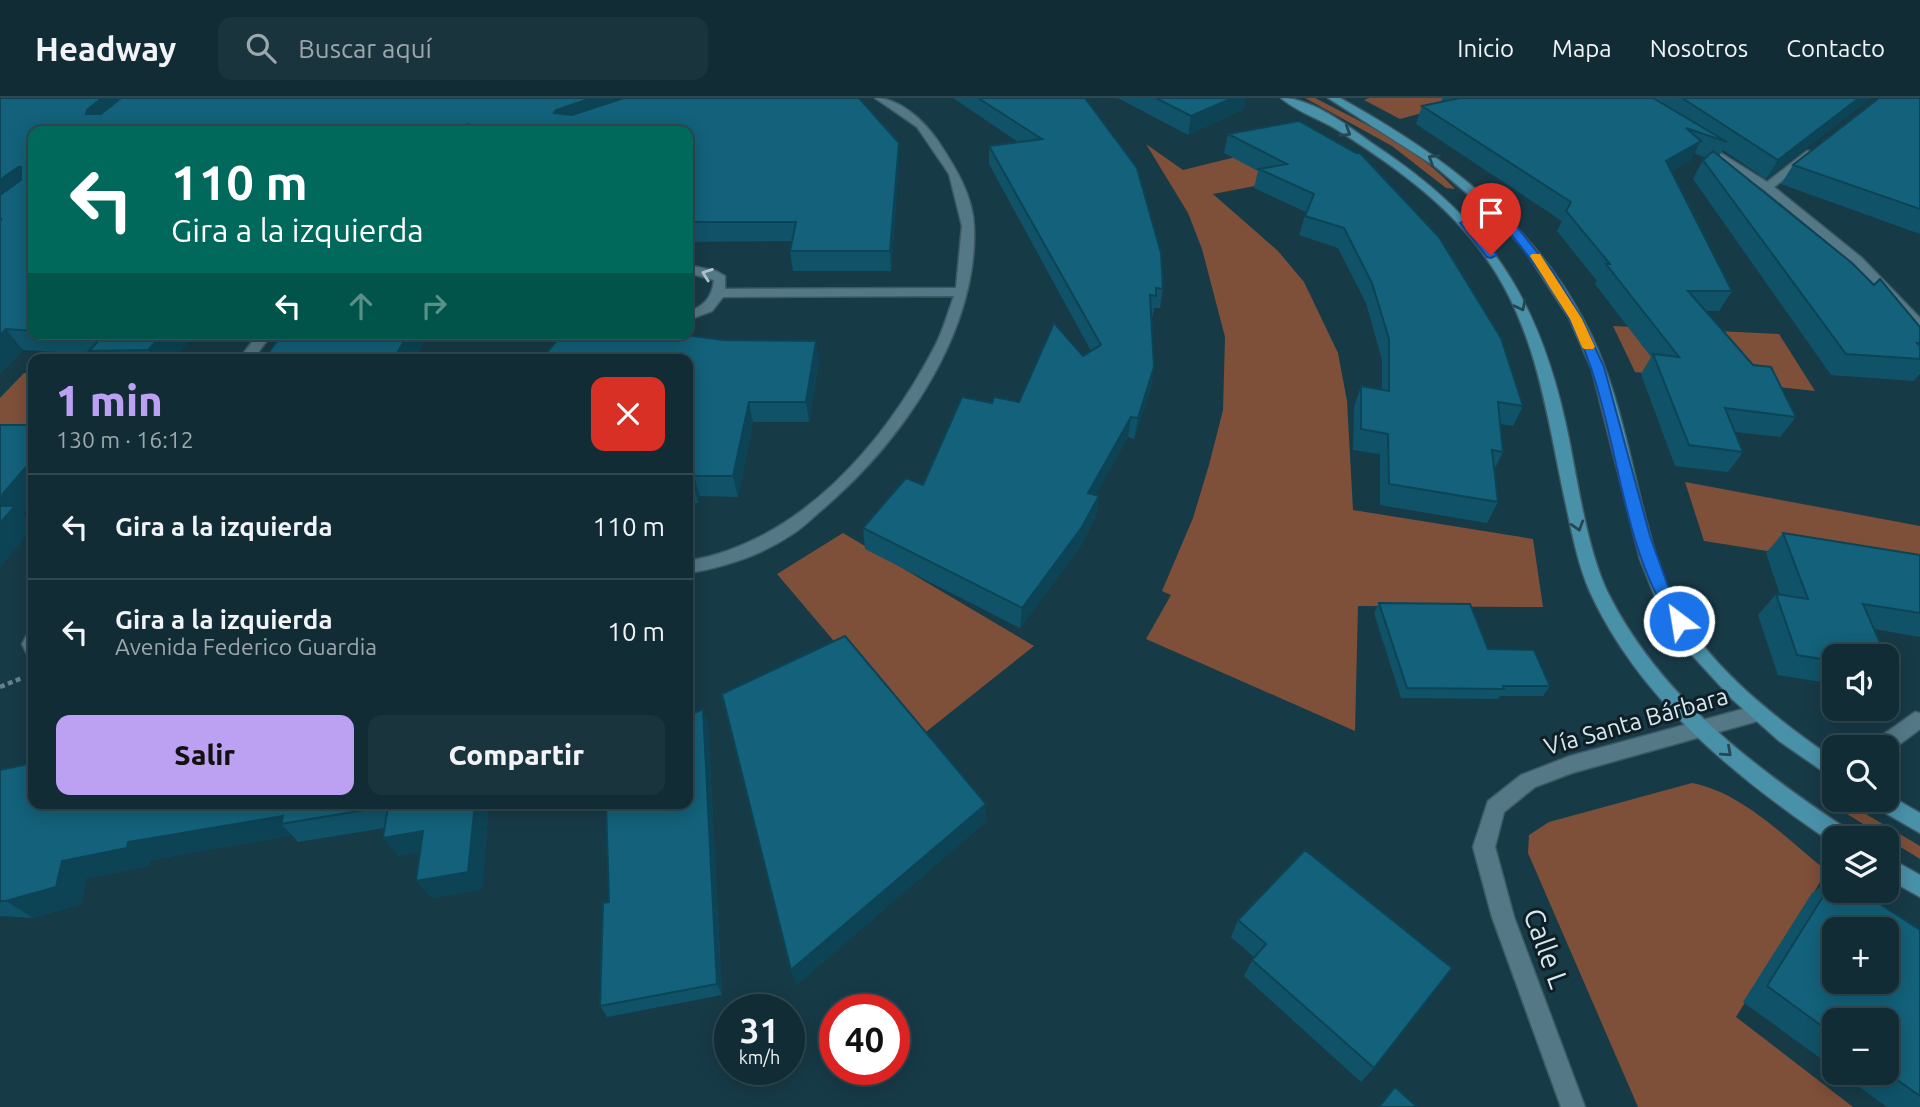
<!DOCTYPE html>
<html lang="es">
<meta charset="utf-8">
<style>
body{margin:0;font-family:Ubuntu,sans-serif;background:#1a343d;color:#f1f3f6;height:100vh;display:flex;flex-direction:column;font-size:26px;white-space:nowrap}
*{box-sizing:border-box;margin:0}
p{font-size:23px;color:#9ca7ad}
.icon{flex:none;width:38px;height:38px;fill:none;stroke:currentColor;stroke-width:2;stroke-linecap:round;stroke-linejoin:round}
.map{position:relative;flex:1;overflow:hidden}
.details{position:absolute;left:28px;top:256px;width:665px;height:455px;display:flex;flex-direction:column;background:#112c35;border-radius:14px;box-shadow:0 4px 18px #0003,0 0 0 2px #304850}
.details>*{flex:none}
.top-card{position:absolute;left:28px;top:28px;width:665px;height:214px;border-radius:14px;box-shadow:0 4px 18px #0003,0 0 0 2px #304850;background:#00695c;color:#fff;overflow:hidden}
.controls{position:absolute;left:1822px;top:546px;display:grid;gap:14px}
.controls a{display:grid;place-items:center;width:77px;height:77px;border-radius:14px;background:#112c35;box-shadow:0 4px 18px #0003,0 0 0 2px #304850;font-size:35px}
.speed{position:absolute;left:714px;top:896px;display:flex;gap:14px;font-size:35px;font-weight:700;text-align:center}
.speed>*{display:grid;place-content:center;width:91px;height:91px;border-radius:50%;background:#112c35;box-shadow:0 4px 18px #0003,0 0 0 2px #304850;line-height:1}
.speed small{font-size:18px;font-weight:400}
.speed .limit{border:10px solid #d22;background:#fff;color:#111}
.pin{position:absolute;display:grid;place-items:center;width:60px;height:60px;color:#fff;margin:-72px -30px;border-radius:50% 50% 50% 0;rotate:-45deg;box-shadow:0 0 7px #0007}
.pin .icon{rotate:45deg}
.me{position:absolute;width:77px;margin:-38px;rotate:329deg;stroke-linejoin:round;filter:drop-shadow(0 0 5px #0008)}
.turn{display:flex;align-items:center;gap:24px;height:147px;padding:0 28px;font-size:32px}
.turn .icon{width:91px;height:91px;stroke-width:2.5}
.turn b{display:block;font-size:49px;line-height:60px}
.lanes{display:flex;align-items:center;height:66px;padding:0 28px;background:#0003;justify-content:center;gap:35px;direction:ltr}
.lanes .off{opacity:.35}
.round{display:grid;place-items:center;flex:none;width:74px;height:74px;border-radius:14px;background:#1a343d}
.head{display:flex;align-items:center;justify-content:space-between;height:119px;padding:0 28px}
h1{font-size:42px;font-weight:800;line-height:52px;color:#bca0f2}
.cta{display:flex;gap:14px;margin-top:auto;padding:14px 28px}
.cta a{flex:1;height:80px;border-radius:14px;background:#bca0f2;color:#111;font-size:28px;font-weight:800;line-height:80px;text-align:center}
.cta a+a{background:#1a343d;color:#f1f3f6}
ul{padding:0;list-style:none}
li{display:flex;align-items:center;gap:21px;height:105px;padding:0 28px;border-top:2px solid #304850}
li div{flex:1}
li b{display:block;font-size:26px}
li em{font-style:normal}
header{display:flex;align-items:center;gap:42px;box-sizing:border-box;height:98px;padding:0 35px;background:#112c35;border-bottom:2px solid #304850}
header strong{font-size:33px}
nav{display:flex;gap:38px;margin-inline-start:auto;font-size:24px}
.search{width:490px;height:63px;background:#1a343d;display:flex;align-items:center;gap:18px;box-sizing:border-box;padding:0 24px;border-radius:14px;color:#9ca7ad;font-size:26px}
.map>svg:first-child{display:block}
</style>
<header>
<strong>Headway</strong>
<div class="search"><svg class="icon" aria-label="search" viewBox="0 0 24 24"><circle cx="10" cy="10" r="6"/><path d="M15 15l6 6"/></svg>Buscar aquí</div>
<nav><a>Inicio</a><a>Mapa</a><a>Nosotros</a><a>Contacto</a></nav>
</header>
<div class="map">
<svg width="1920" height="1009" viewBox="0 0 1920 1009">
<rect width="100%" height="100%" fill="#173a47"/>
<!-- green -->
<path fill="#7e4f39" d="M1305,0h10c47,24 104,51 140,91l-9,-1 -54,-42z
M1369,0h108l-77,21 -36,-19z
M1325,37l41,30 -153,29 65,57 26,31 34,71 9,48 6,109 180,29 10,68 -185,-1 -3,125 -209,-92 25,-44 -9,-4 31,-73 16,-53 14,-55 2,-73 -23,-88 -14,-36 -42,-69 37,26z
M1613,228l166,8 36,57 -180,-19z
M24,275h9v67l-33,1v-43z
M1685,384l235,44v49l-216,-34z
M843,435l191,113 -117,93 -140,-165z
M1692,685c52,10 94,56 135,88l-91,146 117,90h-215l-110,-254 1,-18 20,-13z
M1827,692l7,5v5h8l78,46v13l-99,-61z"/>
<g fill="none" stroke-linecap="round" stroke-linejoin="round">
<defs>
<path id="street" d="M875,0c25,0 49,23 63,43 17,26 35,54 36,86 4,106 -73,215 -150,281 -11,9 -21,20 -33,27 -30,20 -68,33 -103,38v-12c112,-19 197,-118 247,-215 8,-15 13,-34 19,-50l-231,1 -11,14 -24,9v-8c16,-6 24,-14 26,-32l-26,-7v-8l28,6 9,5v13l231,-1 6,-62 -13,-52 -32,-47z
M1700,42l67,42 40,-31h8v4l-41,32 88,71 58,60v12l-5,-1 -61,-65 -91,-75 -67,-44v-4z
M1505,118l4,1v6l-43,4 -6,-4 6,-4z
M258,236h14l-19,25h-14z
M33,535v23l-6,-2 -5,-10 5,-9z
M1758,607l7,2 3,6 -3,6 -193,54 -37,14 -31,25 -9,35 19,70 71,190h-24l-69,-190 -19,-70 15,-46 33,-26 49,-19z
M1915,614l5,1v16l-32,24 -2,-6h-15l3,-6z"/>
<path id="secondary" d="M1281,0c34,0 70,31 98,50 114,76 163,157 190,291 9,46 19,113 39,154 52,104 148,176 242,238l3,7h-19v6c-97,-66 -194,-143 -244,-252 -12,-27 -18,-59 -24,-87 -19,-86 -28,-176 -82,-250 -38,-53 -93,-91 -148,-126 -17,-10 -40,-18 -55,-31z
M1328,0h12c99,55 189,120 243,221 34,62 45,133 63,201 7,24 12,48 23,71 32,70 103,125 165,168v20l-55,-38 -46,-41 -42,-46 -33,-50 -18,-45 -48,-189 -23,-52 -45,-69 -27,-30 -61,-52z
M1887,696l33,19v20l-47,-27 -3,-6h16z
M1886,758l34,19v22l-34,-19z"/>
</defs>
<!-- street casing -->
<use href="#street" stroke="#3c5964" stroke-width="3"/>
<!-- secondary casing -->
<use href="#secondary" stroke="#3c5964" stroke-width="3"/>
<!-- path -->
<path stroke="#64818c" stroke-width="4.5" stroke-dasharray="5 3.5" stroke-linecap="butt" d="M0,589l22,-9"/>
<!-- street -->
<use href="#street" fill="#547886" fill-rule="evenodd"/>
<!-- secondary -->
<use href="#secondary" fill="#4991a9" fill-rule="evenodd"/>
</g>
<!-- wall -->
<path fill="#105369" d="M0,0h859l40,45v19l-8,109h-98l-3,-20 2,-10 -104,1v-111h-655v203h163l-23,25h-78l-4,-5 -68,-4 -23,23z
M953,0h132l78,191 -3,19h-6l-1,8 -2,-1 3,52 -3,20 -17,52 -6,-2 -33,58 4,1 -3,20 -16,31 -60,81 -155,-79 -2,-21 60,-43 69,-82 27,-1 72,-51 -102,-187v-18l29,-4z
M1118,0h128l-2,11 -56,26z
M1442,0h429l-105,81 -43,-29 -4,6 155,129 46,42v47l-6,7 -83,-6 -138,-196 10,-19 3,-2 -12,-5 -3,7 -20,11 61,120 -13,20h-13l90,106 -16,20 -45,-5 8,20 -15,20 -53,-6 -34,-92 10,-17 -56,-73 2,-3 -40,-50 5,-10 -146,-97 6,-18 19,-4z
M1920,0v136l-139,-50 12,-19z
M1299,23l224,285 -10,20 -13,-2 3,28 -9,18 4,32 -11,21 -107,-18v-51l-27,-4 1,-43 7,-21 21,3v-29l-16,-57 -28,-55 -39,-13 7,-23 -52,-24 4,-17 -34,-18 4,-19z
M688,261l131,2 -10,61h-56l-15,75 -38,-1 -2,7h-10z
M1783,435l137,22v82l-46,-8 -40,27v28l-56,-9 -20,-60 18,-21 4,1 -14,-42z
M1379,505l109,46 62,37 -7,10h-43l-2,3 -97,-1 -27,-85z
M708,625l14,272 -115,22 -7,-11 9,-104z
M0,672l33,33h456l-7,86 -51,9 -11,-46 -22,4 -14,-28 -86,14 -6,-7 -142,25 -1,6 -63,12 -5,26 -48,14 -33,-2z
M1834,779v14l86,39v177h-33l-47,-34h46l-52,-53v48l-91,-66 69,-109z
M1238,822l214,48 -78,100 -13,14 -117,-106 10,-19 -23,-20z"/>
<!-- shaded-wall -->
<path fill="#0d4455" d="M102,0h32l-36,31 -12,-15 1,-4z
M592,0h59l-90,31 -7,-16 2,-3z
M1232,0h14l-2,11 -56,26 3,-19z
M1859,0h12l-105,81 12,-19z
M468,26l3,7h-27z
M1701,43l-10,19 -35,20 10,-19z
M899,45v19l-8,109 -1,-20z
M18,69l13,19 -31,24v-30z
M6,231l17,21 -23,23v-38z
M163,236h33l-23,25h-19l-6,-9z
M399,236h21l4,9 -9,16h-21z
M816,243l3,20 -10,61 -3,-20z
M1154,269l-3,20 -17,52 4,-21z
M749,304l4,20 -15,75 -5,-21z
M1131,319l-3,20 -43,76 3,-20z
M33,361v42l-10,13 10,11v3l-33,40v-71z
M694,378l6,20 -2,7 -5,-21z
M1099,398l-3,20 -16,31 -60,81 2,-20z
M703,611l5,14 14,272 -5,-11z
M475,705h14l-7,86 -51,9 -15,-17z
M986,706v18l-190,164 -5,-16z
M283,718l-2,8 11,11 -142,25 -1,6 -63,12 -5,26 -48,14 -27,-17 56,-40 66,-19z
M423,733l14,18 -39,7 -15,-18z"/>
<!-- building -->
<path fill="#13617a" stroke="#0d4455" stroke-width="2" fill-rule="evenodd" d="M0,0h102l-15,12 -1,4h15l20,-16h471l-36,12 -2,3 18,2 52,-17h235l40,45 -9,108h-100l6,-29h-108v-91h-210l-10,-7 -24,7h-18l-1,-1 -5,1h-387v200l-27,-2 -6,6v-115l2,-1h-2v-24l21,-15v-13h-3l-18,13z
M978,0h107l52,70 24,85 2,36 -7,-1v8l-6,-1 4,72 -16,51 -7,-1 -43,76 11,3 -17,31 -60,81 -159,-80 43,-50 17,7 39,-88 30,6 2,-6 25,5 35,-79 29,33 18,-11 -112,-199 53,-7z
M1156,0h76l-41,18z
M1459,0h194l74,44 -41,-14 15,13 -35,20 66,130h-44l65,74 18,2 25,50 -71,-9 18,44 -54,-7 -36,-91 26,3 -73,-93h4l-44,-53 5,-9 -149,-96 38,-8z
M1682,0h177l-81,62z
M1879,0h41v111l-127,-44z
M1299,23l57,32h4l79,84 62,101 22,68 -25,-4 5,50 -11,-2 6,52 -109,-18 -1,-50 -27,-5v-43l28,5v-52l-17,-56 -28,-55 -39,-12 9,-22 -55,-25 28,-5 -59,-30z
M1713,53l139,112 22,22 6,-6 40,48v16h-3l3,3v13l-74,-5 -143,-194z
M81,236h82l-15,16 -59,1 14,-15z
M282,236h126l-14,25h-130z
M562,236h116l45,6 93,1 -10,61h-57l-16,74h-39l-1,6h-5v-123h-146z
M0,327h33v34l-33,38z
M0,408h15l-15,17z
M1783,435l137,22v58l-57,-9 23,52h-52v5l-37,-6 -21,-61 32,5z
M1379,505l91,1 18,45 46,1 16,36h-47l1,3 -97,-1z
M845,538l141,168 -195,166 -69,-276z
M1886,560l6,12h-6z
M703,611l14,275 -117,22 3,-103 6,-1 -3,-99h82v-87z
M33,665v40h442l-7,69 -52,9 7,-50 -40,7 5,-32 -107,18 2,-8 -155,26 -1,6 -65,13 -6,26 -50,14h-6v-131z
M1305,752l147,118 -78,100 -122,-108 14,-16 -28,-24z
M1834,781v12h26l60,39v166l-34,-24v-52h-52v15l-67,-49zM1834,831h52v53h-52z
M1395,989l22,20h-38z"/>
<!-- one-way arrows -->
<defs><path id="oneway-chevron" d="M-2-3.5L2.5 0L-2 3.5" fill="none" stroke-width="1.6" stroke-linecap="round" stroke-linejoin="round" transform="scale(1.75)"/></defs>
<g stroke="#244753">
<use href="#oneway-chevron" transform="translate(1346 34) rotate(32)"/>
<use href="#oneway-chevron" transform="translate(1433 61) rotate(-147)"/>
<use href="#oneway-chevron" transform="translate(1521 208) rotate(63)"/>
<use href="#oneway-chevron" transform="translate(1578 428) rotate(73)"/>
<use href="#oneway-chevron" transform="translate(1727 654) rotate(42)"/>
</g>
<use stroke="#aec6d0" href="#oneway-chevron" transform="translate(707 176) rotate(-160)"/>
<!-- route -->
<path fill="#1a73e8" stroke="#114b97" stroke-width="2" d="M1505,118l4,1 44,55 29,47 22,48 46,169 22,61 15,24 -2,4h-11c-51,-75 -54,-173 -83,-257 -18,-55 -53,-101 -89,-145l-29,3 24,29 -6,3 -4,-1 -27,-34 6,-3z"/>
<!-- slow -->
<path fill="#f59e0b" d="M1532,156h8l42,65 13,28 -2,2h-9l-2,-2 -12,-28 -40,-63z"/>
<g text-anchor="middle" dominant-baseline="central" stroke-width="6" stroke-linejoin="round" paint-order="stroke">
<!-- street labels -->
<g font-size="24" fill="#d5e8f0" stroke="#101f25">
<text transform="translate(1636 623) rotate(-16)">Vía Santa Bárbara</text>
</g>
<!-- near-street labels -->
<g font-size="28" fill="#d5e8f0" stroke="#101f25">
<text transform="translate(1547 850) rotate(70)">Calle L</text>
</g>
</g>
</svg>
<div class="controls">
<a><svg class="icon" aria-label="sound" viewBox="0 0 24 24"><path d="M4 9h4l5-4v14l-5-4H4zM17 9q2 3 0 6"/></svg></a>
<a><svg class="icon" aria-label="search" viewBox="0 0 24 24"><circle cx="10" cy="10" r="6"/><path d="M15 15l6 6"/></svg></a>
<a><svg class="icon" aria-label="layers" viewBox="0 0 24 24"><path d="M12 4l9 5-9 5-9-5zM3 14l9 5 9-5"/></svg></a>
<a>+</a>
<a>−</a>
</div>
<div class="speed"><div>31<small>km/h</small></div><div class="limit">40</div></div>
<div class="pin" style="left:1491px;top:157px;background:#d93025"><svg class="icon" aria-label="arrive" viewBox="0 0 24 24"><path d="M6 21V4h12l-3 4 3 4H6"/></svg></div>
<svg class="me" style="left:1679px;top:523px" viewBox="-20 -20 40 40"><circle r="17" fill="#1a73e8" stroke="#fff" stroke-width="3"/><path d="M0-11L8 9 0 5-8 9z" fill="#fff"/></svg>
<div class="top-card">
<div class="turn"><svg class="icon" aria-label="left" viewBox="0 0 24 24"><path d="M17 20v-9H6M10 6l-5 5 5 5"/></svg><div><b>110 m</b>Gira a la izquierda</div></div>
<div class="lanes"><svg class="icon" aria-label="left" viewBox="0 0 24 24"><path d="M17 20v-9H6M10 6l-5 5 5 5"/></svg><svg class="icon off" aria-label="ahead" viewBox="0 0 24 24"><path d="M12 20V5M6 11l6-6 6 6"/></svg><svg class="icon off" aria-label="right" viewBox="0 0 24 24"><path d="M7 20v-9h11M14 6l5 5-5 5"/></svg></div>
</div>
<section class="details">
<div class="head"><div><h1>1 min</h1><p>130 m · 16:12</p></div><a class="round" style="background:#d93025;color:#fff"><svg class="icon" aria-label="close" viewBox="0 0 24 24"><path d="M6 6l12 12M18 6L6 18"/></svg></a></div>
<ul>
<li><svg class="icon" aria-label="left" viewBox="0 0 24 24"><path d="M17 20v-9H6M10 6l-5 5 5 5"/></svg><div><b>Gira a la izquierda</b></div><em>110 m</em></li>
<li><svg class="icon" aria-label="left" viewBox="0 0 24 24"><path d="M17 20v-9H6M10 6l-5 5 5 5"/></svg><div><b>Gira a la izquierda</b><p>Avenida Federico Guardia</p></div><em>10 m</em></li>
</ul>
<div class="cta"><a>Salir</a><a>Compartir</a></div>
</section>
</div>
